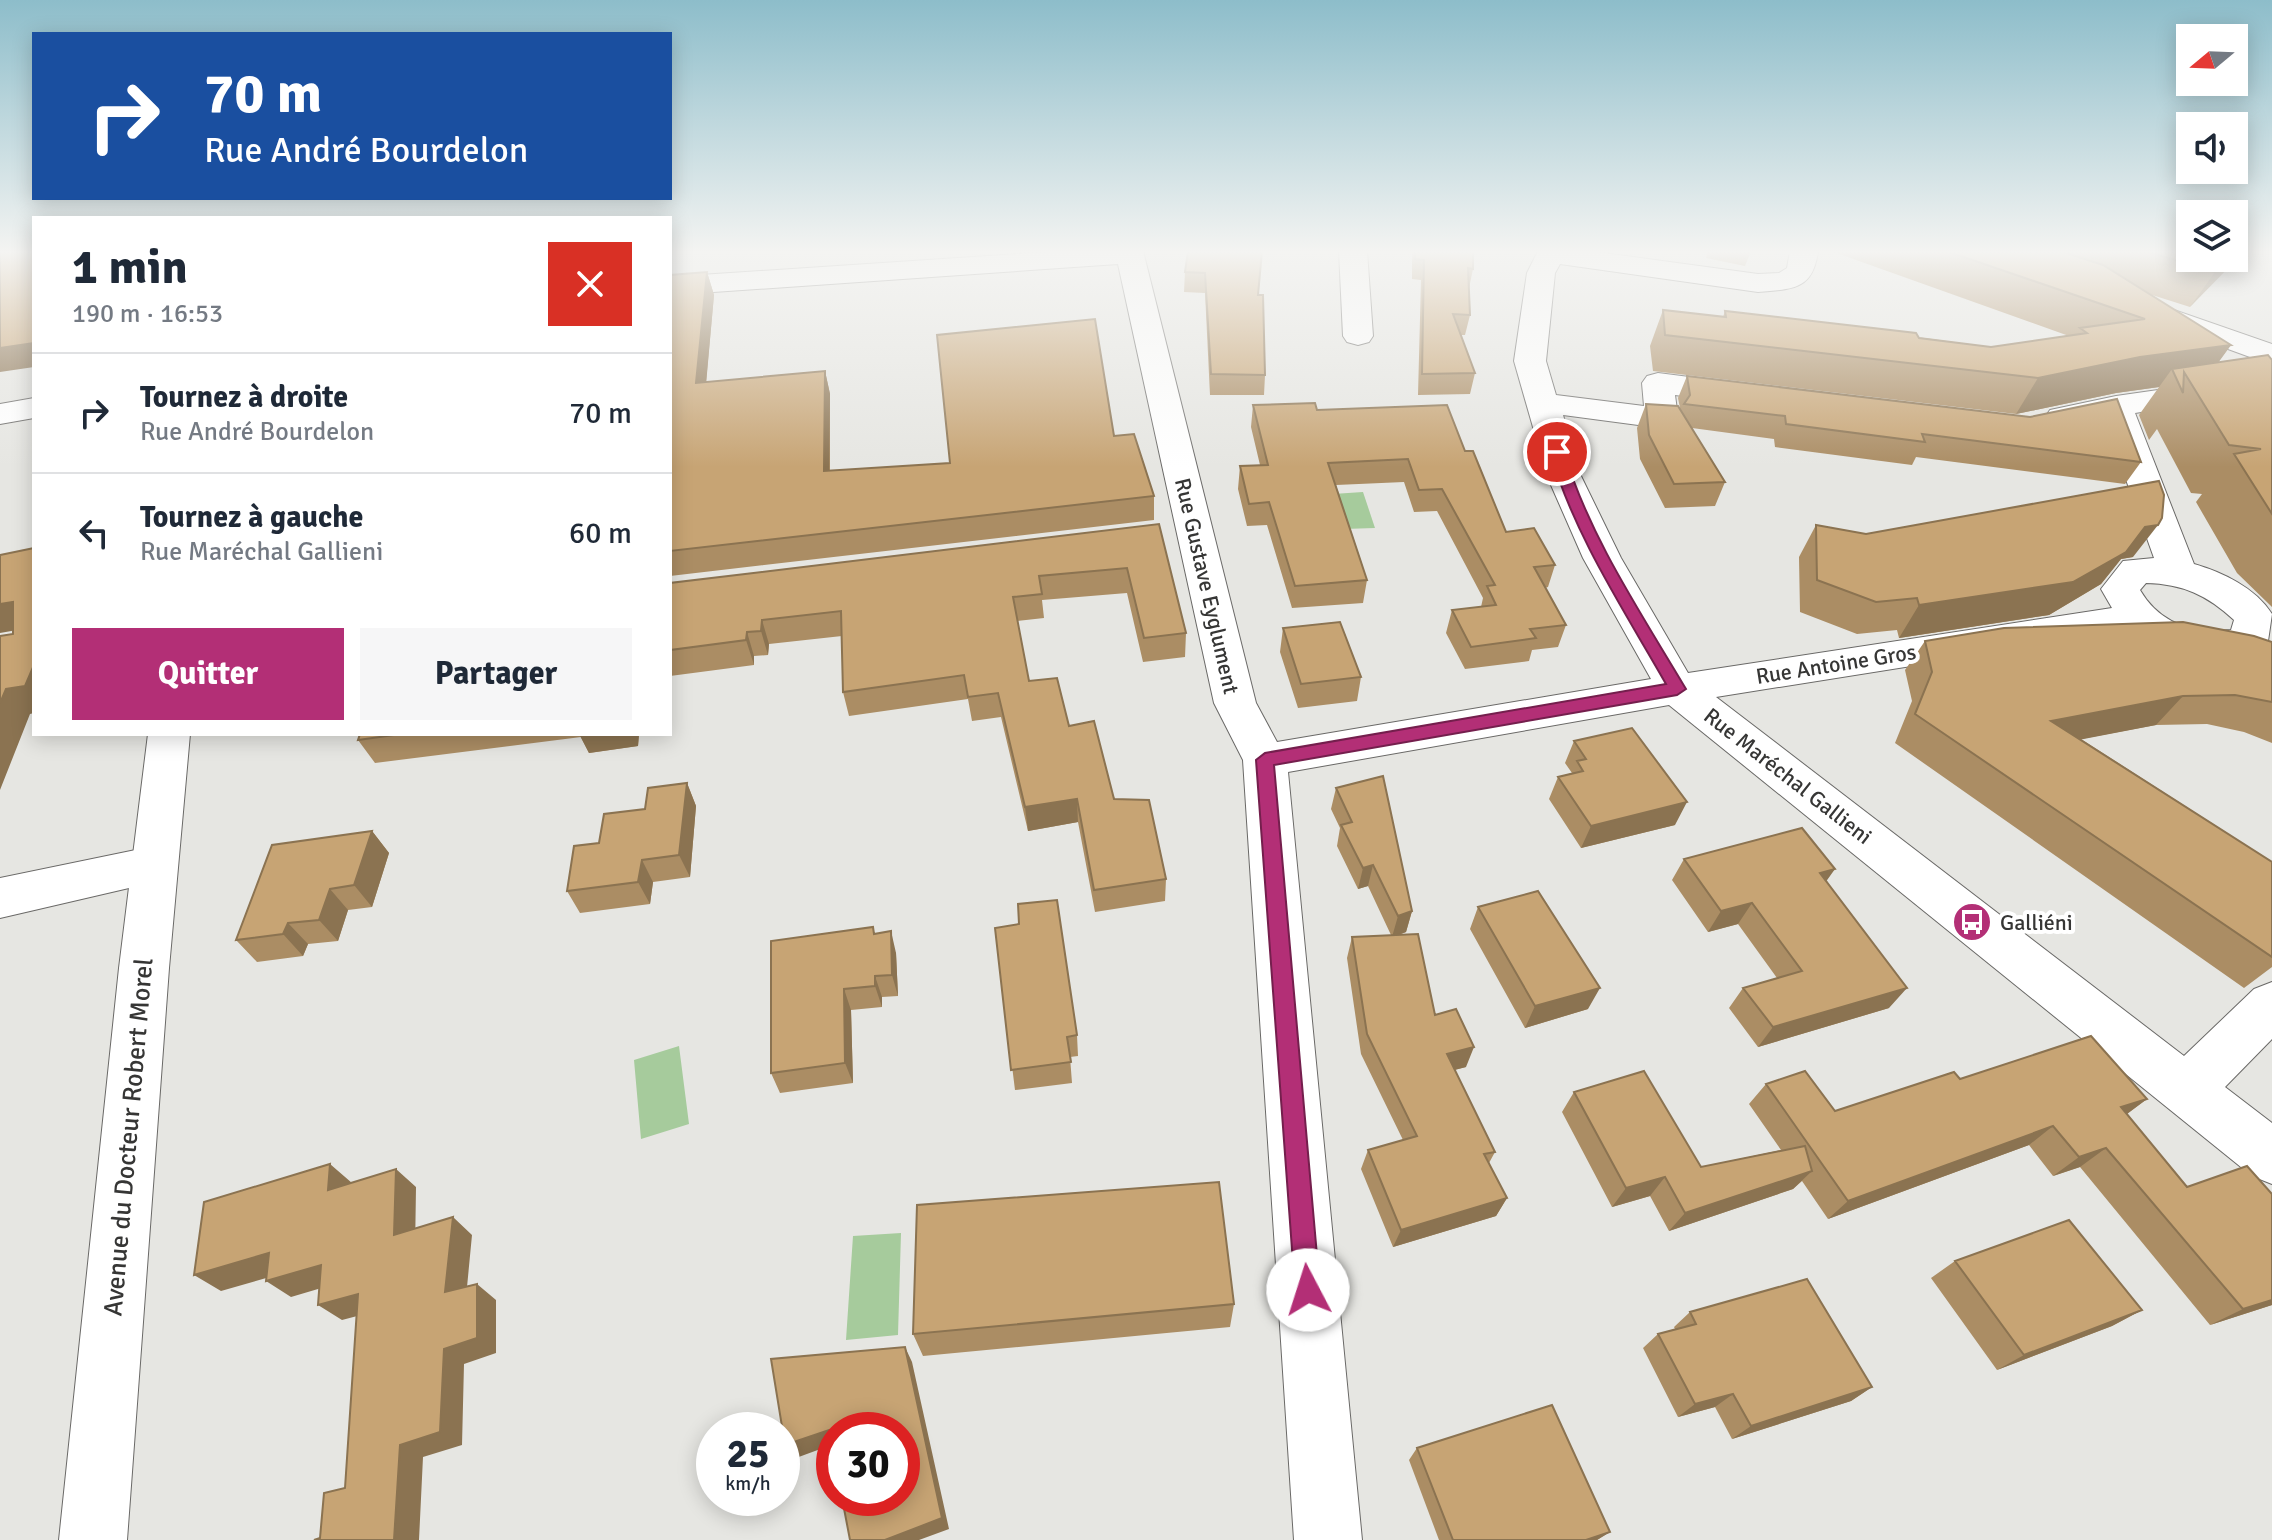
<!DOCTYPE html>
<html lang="fr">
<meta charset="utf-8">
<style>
body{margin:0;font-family:Signika,sans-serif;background:#f6f6f7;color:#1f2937;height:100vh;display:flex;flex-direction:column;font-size:30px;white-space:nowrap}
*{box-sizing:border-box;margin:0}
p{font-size:26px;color:#747a83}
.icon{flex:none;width:44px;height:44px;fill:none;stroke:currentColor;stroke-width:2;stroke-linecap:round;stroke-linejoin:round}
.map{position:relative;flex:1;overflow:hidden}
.panel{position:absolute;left:32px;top:216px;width:640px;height:520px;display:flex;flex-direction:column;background:#fff;border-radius:0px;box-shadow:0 4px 20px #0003}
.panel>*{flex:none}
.hud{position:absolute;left:32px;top:32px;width:640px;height:168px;border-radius:0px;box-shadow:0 4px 20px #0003;background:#1a4fa0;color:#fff;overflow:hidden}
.needle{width:52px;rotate:251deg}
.tools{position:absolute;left:2176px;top:24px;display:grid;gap:16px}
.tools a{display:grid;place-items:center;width:72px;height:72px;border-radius:0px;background:#fff;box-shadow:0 4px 20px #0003;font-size:40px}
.speed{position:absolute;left:696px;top:1412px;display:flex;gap:16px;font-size:40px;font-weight:700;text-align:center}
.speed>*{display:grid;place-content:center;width:104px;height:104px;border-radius:50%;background:#fff;box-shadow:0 4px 20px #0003;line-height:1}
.speed small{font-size:20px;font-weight:400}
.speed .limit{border:12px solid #d22;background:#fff;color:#111}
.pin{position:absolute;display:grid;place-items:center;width:68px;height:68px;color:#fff;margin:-34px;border:4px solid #fff;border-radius:50%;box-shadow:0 2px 8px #0007}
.me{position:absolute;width:88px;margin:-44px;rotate:355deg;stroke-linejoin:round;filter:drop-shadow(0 0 6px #0008)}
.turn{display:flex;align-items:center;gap:28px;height:168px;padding:0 40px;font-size:36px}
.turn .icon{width:104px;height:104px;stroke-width:2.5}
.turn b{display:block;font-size:56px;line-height:68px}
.round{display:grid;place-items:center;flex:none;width:84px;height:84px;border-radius:0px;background:#f6f6f7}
.overview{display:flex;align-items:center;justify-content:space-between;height:136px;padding:0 40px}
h1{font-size:48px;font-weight:800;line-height:60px}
.primary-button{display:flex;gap:16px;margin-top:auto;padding:16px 40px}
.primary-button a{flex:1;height:92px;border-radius:0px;background:#b32f76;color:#fff;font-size:32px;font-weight:800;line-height:92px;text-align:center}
.primary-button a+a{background:#f6f6f7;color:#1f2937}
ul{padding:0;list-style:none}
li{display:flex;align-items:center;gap:24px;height:120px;padding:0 40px;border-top:2px solid #e0e1e3}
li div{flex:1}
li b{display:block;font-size:30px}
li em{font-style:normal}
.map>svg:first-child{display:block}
</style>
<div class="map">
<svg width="2272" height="1540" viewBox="0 0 2272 1540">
<rect width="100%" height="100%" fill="#e6e6e2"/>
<!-- water -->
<path fill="#a6cb9c" d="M1363,492l12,36 -31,1 -11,-35z
M679,1046l10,78 -48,15 -7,-79z
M901,1233l-3,102 -52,5 7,-104z"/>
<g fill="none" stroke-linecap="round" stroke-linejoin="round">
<defs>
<path id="minor" d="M1063,251h80l113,452 21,39 374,-63 -68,-121 -36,-82 -33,-115 13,-88 11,-22h51l169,23 21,-1 8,-5 3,-17h28c-5,39 -25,38 -60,41l-198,-28 -5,9 -9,88 10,34 88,11 -2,-23 5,-7 11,-3 86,11 11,3 5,7 -5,7 -11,3 -69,-9 3,23 -5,7 -12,3 -98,-13 18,61 40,82 67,115 424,-65 -11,-19 22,-28 31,-3 -50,-140 -42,9 -12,-3 -5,-7 5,-7 66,-14 91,-13 11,3 5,7 -5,7 -83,13 59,151c28,8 62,24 78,50l-4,27 -6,10c-43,12 -95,11 -131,-20l-415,66 468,359 70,-67 18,-7v57l-47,48 47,36v61l-20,-8 -583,-471 -381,67 74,768h-68l-51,-780 -29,-57 -96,-439 -448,31v-18zM2146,583c37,1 61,12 88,37l-3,10c-38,4 -71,-6 -91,-40z
M1339,251h28l6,85 -4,6 -11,3 -11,-3 -4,-6z
M2151,302l121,42v21l-132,-48 -4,-6 4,-6z
M34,398v20l-34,6v-20z
M155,846l17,6 6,13 -6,13 -172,40v-40z"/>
<path id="tertiary" d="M148,734h42l-21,234 -42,572h-68l60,-572z"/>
</defs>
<!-- minor casing -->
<use href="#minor" stroke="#6a6967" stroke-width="2"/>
<!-- tertiary casing -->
<use href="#tertiary" stroke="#6a6967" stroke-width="2"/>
<!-- minor -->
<use href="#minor" fill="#fff" fill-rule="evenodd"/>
<!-- tertiary -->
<use href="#tertiary" fill="#fff" fill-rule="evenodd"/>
</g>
<!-- wall -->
<path fill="#ab8d64" d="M1188,251l70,44 7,80 -1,20h-54l-5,-102 -21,-1 1,-20z
M1412,251h61v18l-4,19 1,27 -5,20h-4l14,38 -5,21 -52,1 3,-115 -9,-1z
M1708,251h43l-6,15 -39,-8z
M1831,251h359l44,7 -44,49 -41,-13 82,51 -13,17 54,-2v247l-35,-34 -41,-71 6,-8 -11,-1 -34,-64 -8,11 -10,-25 20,-28 -43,6 -100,21 -363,-43 -3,-25 13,-36 60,7 2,-6 266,36 78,-11z
M707,272l7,23 -8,87 119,-11 5,23v77l120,-8 164,-27 40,60v24l-484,56v-301z
M1687,376l454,86 -16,22 -209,-27 -4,8 -137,-18 -1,-8 -82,-11 33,54 -10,24 -50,2 -25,-49 -3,-31 9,-24 34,4 -2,-10z
M1253,405l64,5 148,41 41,81 49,33 -7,22 -3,1 21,37 -8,22 -26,3 -3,11 -64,8 -19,-36 6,-23 29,-3 2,-9 -46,-87 -23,1 -10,-30 -68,3 31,95 -4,23 -71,5 -25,-83 -20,1 -9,-37 2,-23 20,-1 -9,-38z
M1159,524l27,109 -1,24 -42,5 -16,-69 -85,7 2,18 -27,3 12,60 40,45 97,153 -1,22 -70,11 -17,-90 -50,9 -27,-114 -29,4 -4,-22 -119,17 -6,-24 -1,-56 -73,8 -1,11 -14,1v9l-84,11v-93z
M1816,525l50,9 267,23 -12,2 -20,25 -52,31 -150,23 -2,-8 -40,4 -57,-22 -1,-55z
M1283,628l78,49 -4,24 -59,7 -18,-56z
M1925,641l347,1v101l-28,-11 -37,-8 -51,1 -75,14 191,123v105l-28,21 -349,-245 17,-42 -7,-31z
M360,734h279l-1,12 -49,7 -8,-16 -206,26 -17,-23z
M1574,741l101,84 -94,23 -32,-49 9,-22 14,-4 -7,-10z
M687,783l9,23 -6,71 -37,5 -3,22 -70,9 -13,-22 32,-48 46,-34z
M1336,788l76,123 -6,21 -7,3 36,80 31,52 -12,3 41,82 -6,11 18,35 -11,18 -103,31 -32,-78 7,-19 35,-10 -42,-86 -14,-96 5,-21 39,-2 -23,-49 -10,3 -21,-43 3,-18 -9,-19z
M372,831l17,22 -17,54 -24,3 -10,31 -30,3 -5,12 -46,6 -21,-22z
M1684,859l143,22 62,127 -131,39 -29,-39 14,-20 34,-10 -39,-54 -30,8 -36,-52z
M1478,907l110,102 -63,19 -55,-99z
M995,928l82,107 1,21 -8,1 2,26 -57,7z
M875,933l21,20 2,43 -16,1v10l-31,3 2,73 -73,10 -9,-20z
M1960,1079l187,20 -20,15 60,73 85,7v111l-62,20 -130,-158 -27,9 -24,-31 -201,74 -26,-38 -9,8 -124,42 -19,-35 -38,11 -50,-95 12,-20 127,75 80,-17 -32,-46 17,-20 69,27z
M1955,1261l187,49 -30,16 -115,44 -66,-92z
M1234,1304l-4,23 -307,29 -10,-22z
M1690,1312l182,75 -21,14 -119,38 -17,-32 -37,10 -35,-69 15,-14 17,-5 -1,-2z
M1417,1448l193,84 -13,8h-158l-30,-80z"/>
<!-- shaded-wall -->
<path fill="#8b7351" d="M2235,251h10l-55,56 25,-35 13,-14h6v-6z
M707,272l7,23 -10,112 -8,-24z
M34,343v24l-34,5v-24z
M2231,345l-26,36 -21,-9 -12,-3 -13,18 -43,6 -100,21 22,-36 102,-21z
M825,371l5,23 -1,101 -5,-24z
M2158,525l-25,32 -12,2 -20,25 -52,31 -150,23 20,-33 226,-78z
M13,602l21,25 -34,6v-29z
M762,620l7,24 -1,11 -7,-24z
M747,632l7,24v9l-8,-25z
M34,665v48l-4,1 -30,76v-87l6,-14z
M2183,696l-27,29 -129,25 24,-29z
M579,734h60l-1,12 -49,7z
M687,783l9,23 -6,71 -11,-22z
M1077,799l1,23 -50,9 -3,-24z
M1687,802l-12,23 -94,23 10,-22z
M372,831l17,22 -17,54 -18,-22z
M642,860l11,22 -3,22 -12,-22z
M1373,865l-5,21 -10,3 5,-21z
M1835,869l-15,21v-17z
M330,889l18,21 -10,31 -19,-21z
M1752,903l-14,21 -30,8 13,-21z
M1412,911l-6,21 -14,5 6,-21z
M288,923l20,21 -5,12 -20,-22z
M891,931l5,22 2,43 -6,-21z
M875,976l7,21v10l-7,-21z
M1600,988l-12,21 -63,19 10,-22z
M1907,988l-18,20 -131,39 15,-20z
M844,989l7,21 2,73 -8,-20z
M1474,1047l-8,20 -27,7 8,-20z
M2147,1099l-27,20 1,-12z
M2053,1126l-24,19 -201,74 20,-18z
M2106,1148l-26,19 -27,9 26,-19z
M330,1164l22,19 -24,7z
M396,1169l20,18 -1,65 -21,-17z
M1812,1171l-19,18 -124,42 16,-18z
M1665,1177l-15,19 -38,11 14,-19z
M1507,1198l-11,18 -103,31 8,-17z
M453,1217l19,18 -7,73 -20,-16z
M269,1253l25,17 -73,21 -27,-16z
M321,1265l24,16 -54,16 -25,-16z
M477,1284l19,16v53l-32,11 -2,81 -39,12 -4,83h-25l6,-95 44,-96z
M358,1294l22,16 -38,10 -24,-15z
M2272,1300v5l-62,20 33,-16z
M2142,1310l-30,16 -115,44 27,-15z
M905,1347l7,15 37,167 -30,11h-34z
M1872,1387l-21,14 -119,38 19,-13z
M1733,1394l-18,13 -37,10 17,-13z
M829,1430l5,14 -38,14 -11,-13z
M1610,1532l-13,8h-11z"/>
<!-- building -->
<path fill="#c7a474" stroke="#8b7351" stroke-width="2" d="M0,251h34v92l-34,5z
M1188,251h74l-4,44h5l2,80 -54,-1 -6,-101 -20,-1z
M1415,251h58v18l-5,-1 2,47 -17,-1 22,59 -53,1 2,-114 -9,-1z
M1946,251h114l43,14 128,80 -91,12 -102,21 -373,-43 -2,-25 63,7 -1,-6 191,22 3,5 72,9 96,-14 -7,-5 65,-9z
M2145,251h45v7h38l-13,14z
M707,272l-11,111 129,-12 -1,100 126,-8 -13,-128 158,-16 19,117 20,-2 20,62 -484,55v-276z
M2268,355l4,5v154l-38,-60 27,-5 -32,-4 -45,-73 -1,21 -11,-24z
M1687,376l343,41 87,-18 24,63 -219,-28 3,8 -139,-18 -1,-8 -101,-12 6,-9z
M1315,403l2,7 130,-5 18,46h8l33,81 28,-4 21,37 -21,2 32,58 -36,4 6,9 -65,9 -19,-37 44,-5 -9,-19 8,-1 -53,-96 -23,1 -11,-31 -80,4 39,117 -72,6 -26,-84 -20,2 -9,-38 28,-1 -15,-60z
M1646,404l32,2 47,76 -51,2 -25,-49z
M2159,481l5,14 -2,23 -4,7 -13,2 -19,25 -53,30 -154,23 -2,-7 -41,4 -59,-22 -1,-55 50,9z
M1159,524l27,109 -42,5 -17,-70 -88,8 3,18 -29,3 16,84 28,-3 12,48 25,-5 20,78 35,1 17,79 -72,11 -17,-91 -52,8 -27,-114 -30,4 -4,-22 -121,17 -2,-81 -79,9 -1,11 -14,1 -1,8 -76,10v-67z
M34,548v117l-9,21 -19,3 -6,14v-67l13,-2v-32l-13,2v-49z
M1340,622l21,55 -60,7 -18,-56z
M2183,622l71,14 18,6v60l-37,-7 -52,1 -132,25 221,141v95l-357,-243 17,-42 -7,-31 79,-13z
M1632,728l55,74 -96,24 -33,-49 25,-6 -6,-10 9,-2 -12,-18z
M360,734h41l-43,6z
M1383,776l29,135 -14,5 -25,-51 -10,3 -22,-43 11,-3 -16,-34z
M687,783l-8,72 -37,5 -4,22 -71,9 7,-45 25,-3 5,-29 41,-5 3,-21z
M1802,828l33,41 -15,4 87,115 -134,39 -30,-39 59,-17 -50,-68 -31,8 -37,-52z
M372,831l-18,54 -24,4 -11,31 -31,3 -5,11 -47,6 36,-95z
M1538,891l62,97 -65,18 -57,-99z
M1057,900l20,135 -10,2 4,25 -60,8 -16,-142 24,-4 -1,-20z
M873,927l1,7 17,-3 1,44 -17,1v10l-31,3 1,74 -74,10v-132z
M1418,934l17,81 21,-6 18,38 -27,7 48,98 -11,2 23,44 -106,32 -33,-80 49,-14 -50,-102 -15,-97z
M2091,1036l56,63 -26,8 66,80 60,-21 25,28v106l-29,9 -137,-161 -27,9 -26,-31 -205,75 -82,-117 39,-13 30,40 119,-39 6,7z
M1644,1071l57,96 104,-21 7,25 -127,42 -20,-36 -39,11 -52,-96z
M330,1164l-2,26 68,-21 -2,66 59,-18 -8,75 32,-8v54l-33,11 -4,83 -40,13 -6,95h-80l6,-2 4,-45 21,-5 13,-194 -40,11 3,-40 -55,16 3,-28 -75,22 10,-73z
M1219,1182l15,122 -321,30 4,-129z
M2069,1220l73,90 -118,45 -69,-94z
M1807,1279l65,108 -121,39 -18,-32 -38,10 -37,-70 38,-10 -6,-12z
M905,1347l37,171 -57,22h-35l-8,-42h60v-68h-68v26l-5,-26 -44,15 -14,-86z
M1552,1405l58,127 -24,8h-133l-36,-92z"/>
<!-- sky -->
<linearGradient id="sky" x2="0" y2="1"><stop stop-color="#8dbdca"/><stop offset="0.54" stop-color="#f4f4f2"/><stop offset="1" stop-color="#f4f4f2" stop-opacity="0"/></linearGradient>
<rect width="2272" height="467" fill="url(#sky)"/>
<!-- route -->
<path fill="#b32f76" stroke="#741f4d" stroke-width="2" d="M1557,447l7,5c25,84 77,161 122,237l-9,6 -403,70 46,525 -4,9 -8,4 -9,-4 -4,-9 -39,-530 9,-7 401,-69c-42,-74 -92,-149 -116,-232z"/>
<!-- icons -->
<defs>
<symbol id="bus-disc" viewBox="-11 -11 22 22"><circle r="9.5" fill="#b32f76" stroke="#fff"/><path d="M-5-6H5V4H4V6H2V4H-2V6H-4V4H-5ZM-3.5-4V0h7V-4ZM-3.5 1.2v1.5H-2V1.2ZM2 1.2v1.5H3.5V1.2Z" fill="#fff"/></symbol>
</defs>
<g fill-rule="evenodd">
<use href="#bus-disc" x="1950" y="900" width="44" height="44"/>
</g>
<g text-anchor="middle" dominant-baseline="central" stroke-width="8" stroke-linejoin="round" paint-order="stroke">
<!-- street labels -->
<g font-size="22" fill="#363635" stroke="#fff">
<text transform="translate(1207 586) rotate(77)">Rue Gustave Eyglument</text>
<text transform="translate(1836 664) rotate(-9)">Rue Antoine Gros</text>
<text transform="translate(1788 776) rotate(38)">Rue Maréchal Gallieni</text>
</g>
<!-- poi labels -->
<g font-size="22" fill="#363635" stroke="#fff" text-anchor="start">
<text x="2000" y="922">Galliéni</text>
</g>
<!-- near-street labels -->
<g font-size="26" fill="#363635" stroke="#fff">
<text transform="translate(129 1137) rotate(-85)">Avenue du Docteur Robert Morel</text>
</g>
</g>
</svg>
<div class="tools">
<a><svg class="needle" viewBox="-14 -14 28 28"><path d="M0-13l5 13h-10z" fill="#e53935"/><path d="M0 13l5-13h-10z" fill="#747a83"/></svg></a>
<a><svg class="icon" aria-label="sound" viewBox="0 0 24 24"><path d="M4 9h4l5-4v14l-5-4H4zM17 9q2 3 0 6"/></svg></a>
<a><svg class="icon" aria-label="layers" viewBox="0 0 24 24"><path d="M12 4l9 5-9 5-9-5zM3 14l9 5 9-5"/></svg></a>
</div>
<div class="speed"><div>25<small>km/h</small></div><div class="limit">30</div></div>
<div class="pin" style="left:1557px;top:452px;background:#d93025"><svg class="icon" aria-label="arrive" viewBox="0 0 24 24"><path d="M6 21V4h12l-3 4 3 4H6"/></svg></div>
<svg class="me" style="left:1308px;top:1290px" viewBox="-20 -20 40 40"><circle r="19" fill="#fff"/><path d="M0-13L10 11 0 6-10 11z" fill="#b32f76"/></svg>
<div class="hud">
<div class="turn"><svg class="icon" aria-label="right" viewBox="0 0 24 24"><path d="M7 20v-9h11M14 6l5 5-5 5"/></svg><div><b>70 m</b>Rue André Bourdelon</div></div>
</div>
<section class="panel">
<div class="overview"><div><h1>1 min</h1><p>190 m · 16:53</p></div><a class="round" style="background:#d93025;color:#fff"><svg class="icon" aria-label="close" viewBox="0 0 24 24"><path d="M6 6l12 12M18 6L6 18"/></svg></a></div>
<ul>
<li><svg class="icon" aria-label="right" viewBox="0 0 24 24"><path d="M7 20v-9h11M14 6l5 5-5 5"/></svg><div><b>Tournez à droite</b><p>Rue André Bourdelon</p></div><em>70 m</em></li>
<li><svg class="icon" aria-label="left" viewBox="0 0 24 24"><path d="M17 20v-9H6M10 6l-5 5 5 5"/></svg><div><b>Tournez à gauche</b><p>Rue Maréchal Gallieni</p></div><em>60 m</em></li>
</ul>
<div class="primary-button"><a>Quitter</a><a>Partager</a></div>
</section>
</div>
